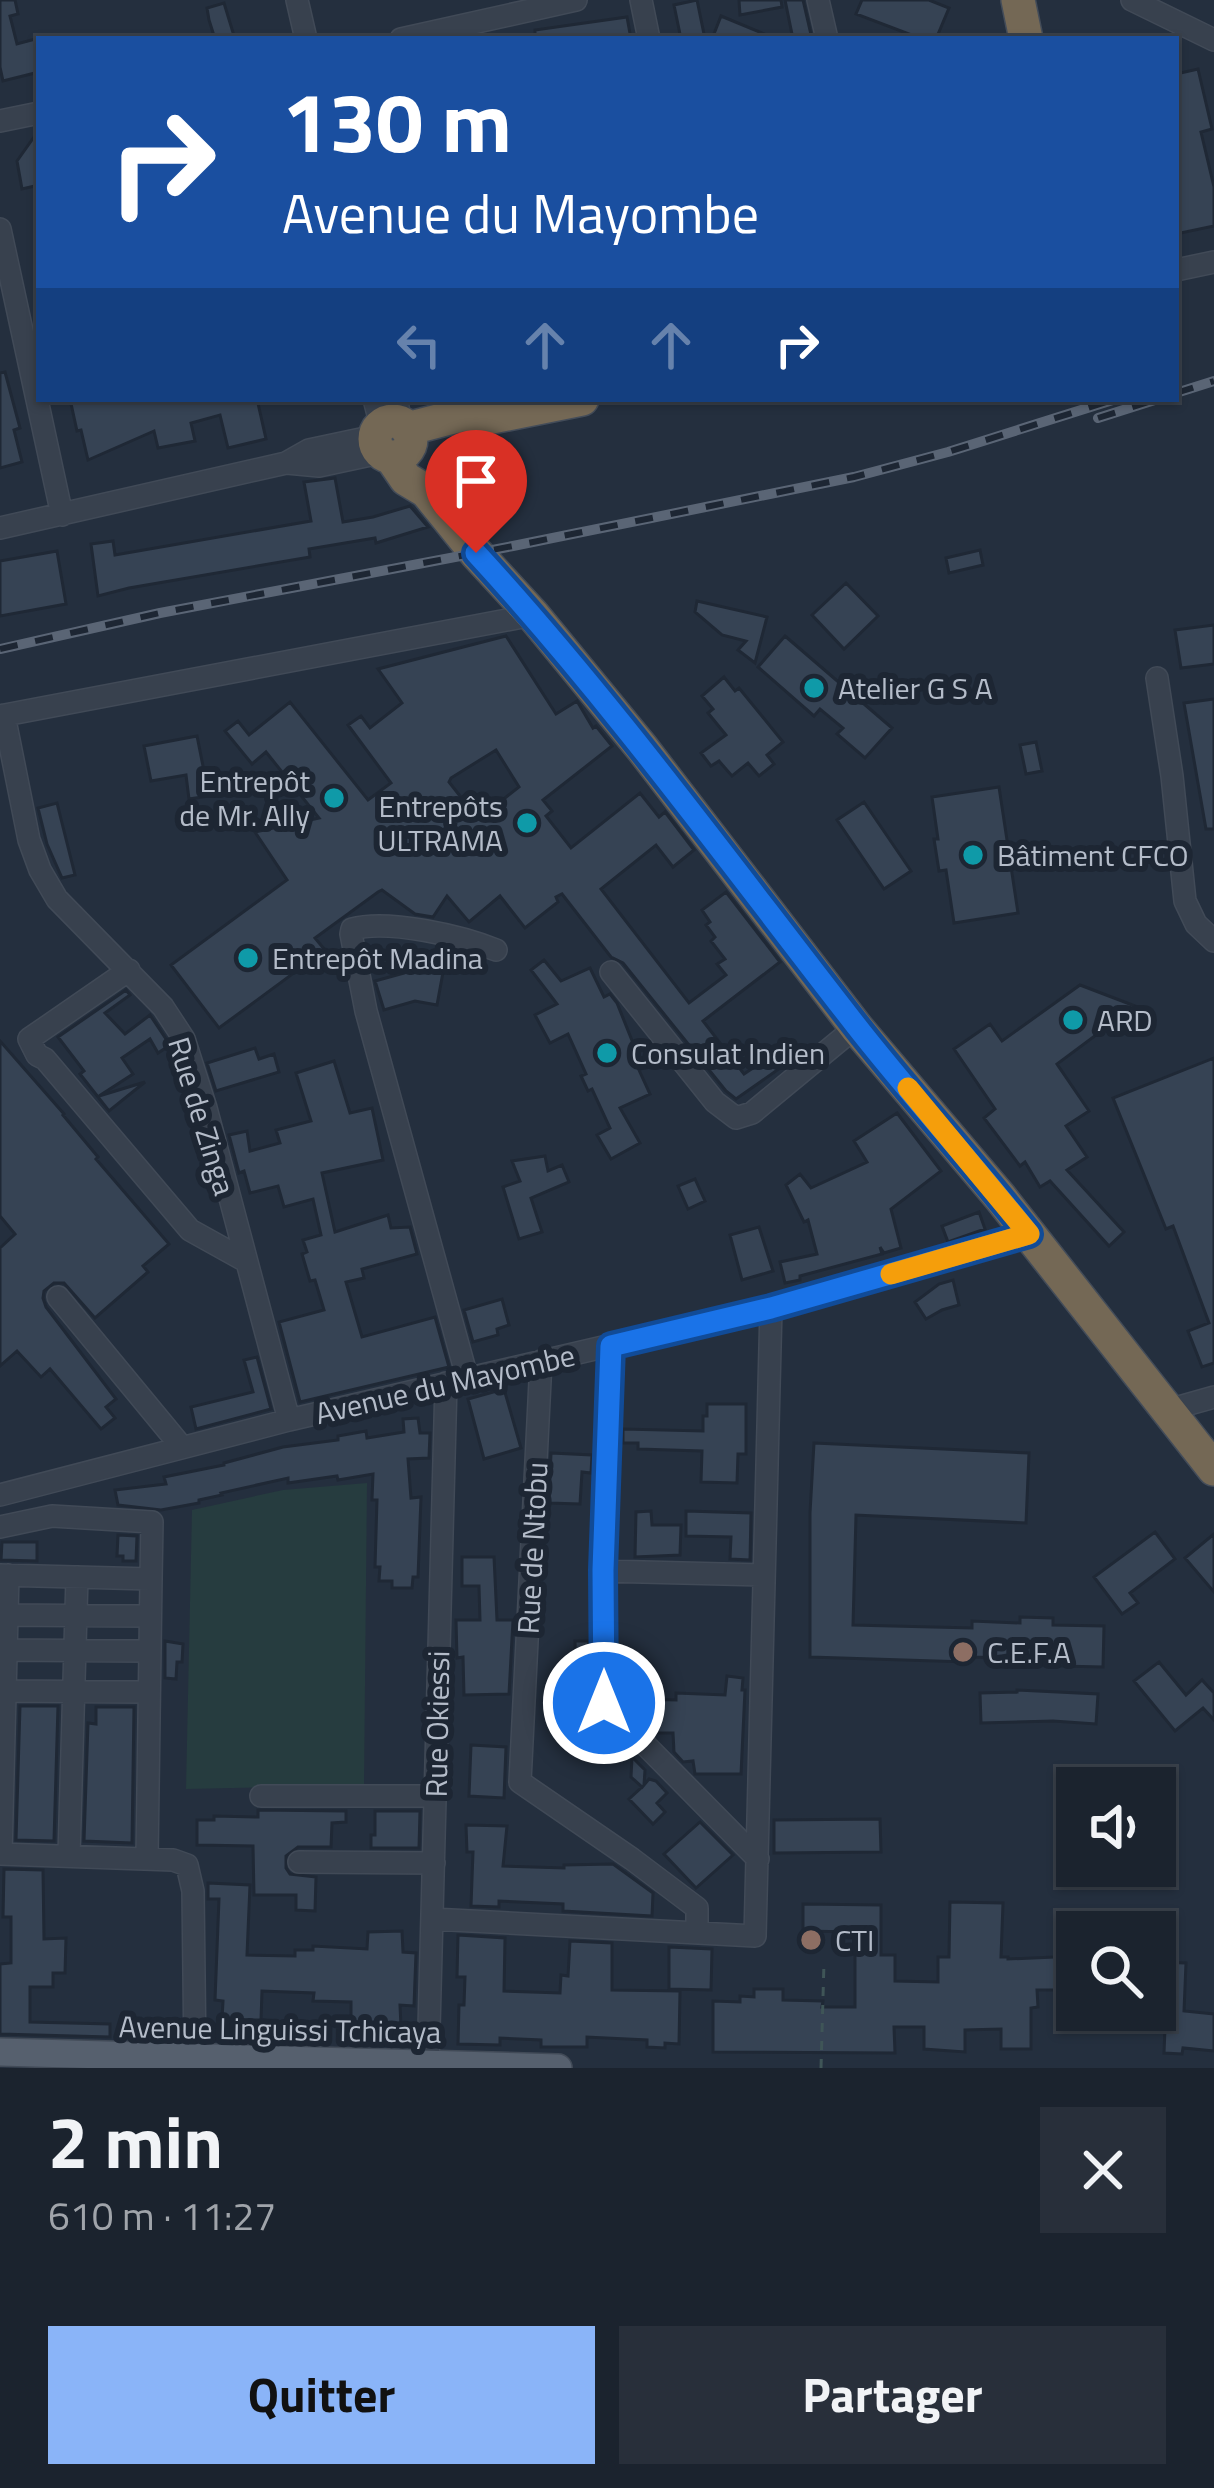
<!DOCTYPE html>
<html lang="fr">
<meta charset="utf-8">
<style>
body{margin:0;font-family:"Titillium Web",sans-serif;background:#282f3a;color:#f1f3f6;height:100vh;display:flex;flex-direction:column;font-size:45px;white-space:nowrap}
*{box-sizing:border-box;margin:0}
p{font-size:39px;color:#a0a4aa}
.icon{flex:none;width:66px;height:66px;fill:none;stroke:currentColor;stroke-width:2;stroke-linecap:round;stroke-linejoin:round}
.map{position:relative;height:2068px;overflow:hidden}
.side{display:flex;flex-direction:column;background:#1b232e;flex:1}
.side>*{flex:none}
.top-card{position:absolute;left:36px;top:36px;width:1143px;height:366px;border-radius:0px;box-shadow:0 3px 9px #0004,0 0 0 3px #39404a;background:#1a4fa0;color:#fff;overflow:hidden}
.buttons{position:absolute;left:1056px;top:1767px;display:grid;gap:24px}
.buttons a{display:grid;place-items:center;width:120px;height:120px;border-radius:0px;background:#1b232e;box-shadow:0 3px 9px #0004,0 0 0 3px #39404a;font-size:60px}
.pin{position:absolute;display:grid;place-items:center;width:102px;height:102px;color:#fff;margin:-123px -51px;border-radius:50% 50% 50% 0;rotate:-45deg;box-shadow:0 0 12px #0007}
.pin .icon{rotate:45deg}
.me{position:absolute;width:132px;margin:-66px;rotate:0deg;stroke-linejoin:round;filter:drop-shadow(0 0 9px #0008)}
.turn{display:flex;align-items:center;gap:42px;height:252px;padding:0 48px;font-size:54px}
.turn .icon{width:156px;height:156px;stroke-width:2.5}
.turn b{display:block;font-size:84px;line-height:102px}
.lanes{display:flex;align-items:center;height:114px;padding:0 48px;background:#0003;justify-content:center;gap:60px;direction:ltr}
.lanes .off{opacity:.35}
.round{display:grid;place-items:center;flex:none;width:126px;height:126px;border-radius:0px;background:#282f3a}
.head{display:flex;align-items:center;justify-content:space-between;height:204px;padding:0 48px}
h1{font-size:72px;font-weight:700;line-height:90px}
.primary-button{display:flex;gap:24px;margin-top:auto;padding:24px 48px}
.primary-button a{flex:1;height:138px;border-radius:0px;background:#8ab4f8;color:#111;font-size:48px;font-weight:700;line-height:138px;text-align:center}
.primary-button a+a{background:#282f3a;color:#f1f3f6}
.map>svg:first-child{display:block}
</style>
<div class="map">
<svg width="1214" height="2068" viewBox="0 0 1214 2068">
<rect width="100%" height="100%" fill="#242f3e"/>
<!-- green -->
<path fill="#263c3f" d="M367,1483l-3,302 -178,4 6,-279 91,-20z"/>
<!-- building -->
<path fill="#364354" stroke="#1f2835" stroke-width="3" fill-rule="evenodd" d="M0,0h15l3,14 -8,2 7,28 22,-6v34l-36,9 -3,-14z
M697,0l8,39h-24l-7,-34z
M739,0h42l1,7 -42,8z
M785,0h18l9,39h-19z
M862,0h67l20,8 -13,31h-14l-66,-25z
M224,3l11,36h-20l-6,-19 -2,-12z
M721,16l55,23h-64z
M627,17l4,22h-96v-9z
M1198,69l14,60 -11,3 13,55v39l-38,8v-160z
M39,130v55l-17,4 -5,-28z
M5,372l15,56 -6,2 8,32 -22,6v-95z
M70,399h187l9,40 -38,9 -8,-33 -29,8 4,18 -37,7 -4,-17 -66,29 -7,-30 -4,1z
M335,478l8,44 30,-5 37,-11 18,21 -52,16 -1,-5 -66,11 1,8 -181,31 -31,8 -7,-52 22,-3 2,14 196,-34 -7,-39z
M980,550l3,15 -34,8 -3,-15z
M57,551l9,53 -66,12v-55z
M846,583l32,33 -34,33 -32,-34z
M697,601l70,16 -12,46 -17,-13 8,-9 -24,-6 -27,-23z
M1214,625v39l-33,4 -6,-38z
M506,636l50,78 21,-13 16,27 3,-2 16,20 -69,54 9,11 -6,5 25,32 69,-55 19,24 6,-5 29,38 -21,17 -17,-22 -55,44 88,114 37,-28 -9,-11 8,-5 -14,-18 4,-4 -9,-12 4,-3 -8,-12 24,-18 54,70 -77,59 41,53 48,-32 8,12 -64,45 -10,-8 -103,-128 -12,-6 -49,-63 -6,3 2,5 -33,26 -25,-32 -31,26 -22,-26 -14,21 -18,-3 -33,-24 -4,2 -63,46 10,12 -106,78 -48,-63 116,-85 -32,-48 64,-14 -53,-66 -14,12 -27,-33 13,-10 11,14 41,-33 78,98 23,-17 -43,-58 13,-9 9,12 32,-25 -24,-34zM496,750l23,37 -41,32 -29,-37 2,-4z
M785,636l107,92 -27,30 -28,-24 6,-6 -23,-19 -6,7 -56,-49z
M724,677l11,14 4,-3 44,54 -16,13 7,9 -15,12 -11,-13 -16,13 -13,-15 -8,5 -10,-13 25,-18 -18,-22 5,-4 -11,-13z
M1214,699v130h-8l-22,-126z
M197,736l12,60 -20,3 -3,-24 -35,6 -7,-35z
M1036,742l6,29 -16,3 -6,-29z
M999,787l19,126 -64,10 -8,-53 -7,1 -5,-32h4l-6,-42z
M864,802l47,69 -27,18 -47,-69z
M57,803l18,72 -13,3 -15,-34 -9,-36z
M408,949l38,7 -9,49 -22,-4 -31,9 -9,-29 29,-8z
M544,960l17,21 29,-13 14,29 6,-3 7,9 26,65 -4,2 11,24 -30,14 20,35 -29,16 -14,-24 13,-7 -18,-39 -4,2 -7,-15 5,-2 -18,-40 -18,9 -15,-28 22,-11 -26,-34z
M1080,985l55,21 -78,58 32,47 -23,15 21,31 -20,13 57,62 -15,14 -59,-65 -10,6 -15,-25 -5,4 -36,-48 11,-9 -41,-60 36,-25 12,17z
M126,990l4,5 -25,18 20,21 25,-19 20,30 -12,8 -8,-14 -28,19 11,16 -34,22 46,-14 -36,29 -29,-37 4,-3 -26,-34z
M0,1041l64,73 -1,1 35,42 -2,2 73,85 -26,22 5,6 -53,46 -31,-35h-10l-10,8 -1,7 3,9 70,92 -10,8 9,11 -14,11 -51,-60 -9,8 -24,-26 -17,15v-118l15,-14 -15,-18z
M255,1048l4,11 15,-5 5,18 -63,19 -9,-28z
M1214,1058v305l-12,4 -14,-36 21,-8 -36,-97 -7,3 -53,-131z
M334,1061l16,52 22,-5 11,52 -61,13 13,59 53,-17 3,13 19,-1 7,27 -55,15 2,9 -18,4 16,55 73,-20 14,50 -149,35 -21,-80 45,-12 -9,-30 -5,1 -8,-27 5,-2 -4,-12 18,-5 -8,-36 -29,8 -6,-21 -28,7 -6,-22 -5,2 -10,-38 18,-4 3,20 30,-8 -4,-13 35,-9 -15,-48z
M897,1113l44,58 -50,38 10,39 -17,5 -4,-6 2,7 -82,22v4l-15,3 -5,-21 37,-8 -9,-34 -4,2 -18,-37 14,-11 11,14 56,-26 -13,-21z
M545,1156l3,15 14,-6 7,17 -38,16 11,34 -23,7 -16,-52 17,-6 -8,-20z
M695,1179l10,22 -17,8 -10,-23z
M979,1212l6,17 -37,13 -6,-16z
M759,1227l14,44 -31,9 -12,-45z
M953,1280l6,25 -17,5 -16,9 -11,-17 24,-18z
M502,1299l7,26 -12,4 1,6 -25,7 -9,-32z
M257,1357l14,52 -75,20 -5,-22 62,-15 -9,-32z
M504,1389l17,59 -37,11 -16,-60z
M707,1404h39v50h-8l-1,29 -36,-1 1,-31 -64,-2v-6h-15v-14l80,2v-15h4z
M418,1418l2,15h10l-1,25 -21,1 3,39 10,-1 -3,80h-5l-1,11h-20v-7h-13l1,-14h-5l2,-67h-5l1,-26 -35,6 -1,-4 -49,7v-5l-67,15 1,2 -23,5v3l-38,7 -43,-5 -3,-15 51,-6 -2,-7 60,-12v-2l59,-16 55,-7v-4l28,-5 1,7 37,-6 -1,-13z
M814,1443l215,10 -3,70 -170,-8 -3,110 119,3v-7l48,2v-6l33,1v7l51,1 -1,41 -86,-2v-7l-50,-1v5l-157,-5v-144z
M551,1453l41,2 -1,18 -9,-1 -2,32 -31,-1z
M651,1511l1,14h29l-1,30 -45,2 1,-45z
M686,1511l65,2 -1,47 -20,-1 1,-22 -45,-1z
M1155,1532l20,27 -45,34 8,10 -16,11 -28,-37z
M1214,1534v58l-29,-34z
M118,1535l19,1 -1,25h-13v-5h-6z
M2,1542h35v19l-36,-1z
M462,1557h32l3,63h16l-4,74 -45,1 -1,-38 -6,1 -1,-38h24l-1,-34h-17z
M165,1641l18,3 -1,18h-5l-1,17 -11,-1z
M575,1641h14v64l6,12 19,18 -35,13 -6,-17 -13,-1 17,-7z
M1159,1662l27,33 16,-15 12,13v27l-11,-12 -28,23 -41,-50z
M727,1676l16,2 -1,12h3l-4,84h-46l-2,-13 -10,1 -9,-10 -1,-19h-19l-4,-4 10,-11 -15,6 -11,-14h4l1,-11 37,1v-7l49,2z
M1017,1690l81,4 -2,30 -43,-3 -72,2 -1,-30 37,-1z
M20,1706h38l-4,135 -38,-1z
M96,1707h38l-2,136 -48,-2 4,-118 8,1z
M471,1745l35,2 -2,51 -35,-2z
M632,1757l13,13 -1,15 5,-6 7,2 11,12 -10,10 8,9 -12,12 -24,-25 13,-12 -11,-10z
M258,1810l88,1v11l-14,1 -1,24h-33l-12,9v12l4,6 26,3 -1,34 -19,-1v-15h-42l-1,-49 -56,-1v-25h17v-4l44,1z
M375,1811h45l-1,37h-48v-13h4z
M880,1819l1,33 -107,1v-33z
M700,1822l33,33 -37,33 -32,-34z
M466,1825l41,1 -4,40 61,2v-3l49,-1 40,29 -1,23 -89,-5v-7l-64,-3v6l-28,-1 2,-54h-6z
M4,1869l39,1 1,69 22,-1 -1,35h-12v14h-23v35l80,2v13l-110,-3v-70l11,-1v-46h-8z
M208,1883l42,2 -3,70 48,1v-6h18v-4l54,3 1,-17 34,-1 1,21 13,1 -2,53 -14,-1 1,22 -50,2v-27l-38,-1 1,-8 -52,-2 -1,29h-39l1,-19 -8,-1 4,-101h-11z
M950,1902l53,1 -2,54h7v2l69,-3v34h-40l1,17 -7,1v41h-30v-20l-36,1v22l-41,-3v-22h-30l1,26 -182,-1v-51l27,1v-6l14,1v-8h29v11l40,1 -1,6h33v-75l-52,-1v-27l78,1v50h14v26l43,1v-25h11z
M458,1935l47,3 -1,53 56,2 1,-18 7,1 2,-35 42,2v47l68,1 -1,53 -14,-1v5l-18,-1v-7l-60,-3v10h-46v-7l-41,-2v7l-42,-1 1,-39h5l1,-28h-8z
M669,1947l43,2 -1,41 -42,-1z
M1155,1962l31,1 -2,48 30,3v37l-31,-3 -1,6 -18,-1 3,-74h-12z"/>
<g fill="none" stroke-linecap="round" stroke-linejoin="round">
<defs>
<path id="minor" d="M297,0l9,39
M641,0l8,39
M818,0l9,39
M1132,0l82,40
M401,39l175,-39
M0,121l39,-8
M0,229l62,286
M1176,270l38,-8
M374,399l7,27
M397,399l3,24
M287,463l32,3 61,-13
M0,528l286,-65 23,-13 66,-14
M1157,678l15,98 13,125 11,23 18,17
M4,715l25,125 11,30 17,29 106,108 21,32 22,69 83,312
M0,716l533,-101
M129,970l-100,69 8,16 8,4 145,171 54,30
M611,972l104,130 21,16 16,-5 104,-86
M58,1297l123,149
M611,1345l-8,226 1,132 154,156
M541,1361l-21,421 112,77 65,49v24
M467,1377l-101,-366 -15,-77 1,-5c36,-10 110,7 144,21
M1168,1410l46,-13
M0,1495l289,-75 482,-112 258,-74
M0,1527l52,-11 100,6 -1,57
M603,1571l160,4
M0,1575l151,4 -4,280
M0,1615l149,1
M0,1650l149,1
M0,1691l149,1
M261,1796h174
M0,1854l173,6 14,5 6,26 2,167
M1,1854l7,-279
M69,1855l8,-278
M299,1862l135,1
M432,1919l323,17 16,-628
M428,2066l18,-683"/>
<path id="major" d="M0,2052l558,16"/>
<path id="highway" d="M1018,0l8,39
M375 439a18 18 0 1 1 36 0a18 18 0 1 1-36 0Z
M407,429l54,-14 31,2 90,-18
M391,457l15,22 20,12 50,62 57,62 109,133 214,279 144,170 214,272"/>
</defs>
<!-- minor casing -->
<use href="#minor" stroke="#414a57" stroke-width="24"/>
<!-- major casing -->
<use href="#major" stroke="#414a57" stroke-width="30"/>
<!-- highway casing -->
<use href="#highway" stroke="#434c59" stroke-width="36"/>
<!-- path -->
<path stroke="#3f5557" stroke-width="3" stroke-dasharray="9 9" stroke-linecap="butt" d="M821,2068l3,-106"/>
<!-- minor -->
<use href="#minor" stroke="#38414e" stroke-width="21"/>
<!-- major -->
<use href="#major" stroke="#56606e" stroke-width="27"/>
<!-- highway -->
<use href="#highway" stroke="#746855" stroke-width="33"/>
<defs>
<path id="rail" d="M1176,393l38,-12
M1098,418l60,-19
M0,649l160,-36 353,-67 341,-69 94,-25 168,-53"/>
</defs>
<!-- rail casing -->
<use href="#rail" stroke="#5a6575" stroke-width="10"/>
<!-- rail -->
<use href="#rail" stroke="#1d2633" stroke-width="6" stroke-dasharray="18" stroke-linecap="butt"/>
</g>
<g fill="none" stroke-linecap="round" stroke-linejoin="round">
<defs>
<path id="route" d="M476,553c136,148 254,311 378,470 56,72 118,139 175,211l-258,74 -160,38 -8,224 1,133"/>
</defs>
<!-- route casing -->
<use href="#route" stroke="#114b97" stroke-width="30"/>
<!-- route -->
<use href="#route" stroke="#1a73e8" stroke-width="21"/>
<!-- slow -->
<path stroke="#f59e0b" stroke-width="21" d="M891,1274l138,-40 -121,-146"/>
</g>
<!-- markers -->
<g fill="#0f9aa8" stroke="#1d2633" stroke-width="4.5">
<circle cx="814" cy="688" r="12"/>
<circle cx="334" cy="798" r="12"/>
<circle cx="527" cy="823" r="12"/>
<circle cx="973" cy="855" r="12"/>
<circle cx="248" cy="958" r="12"/>
<circle cx="1073" cy="1020" r="12"/>
<circle cx="607" cy="1053" r="12"/>
</g>
<g fill="#8d6e63" stroke="#1d2633" stroke-width="4.5">
<circle cx="963" cy="1652" r="12"/>
<circle cx="811" cy="1940" r="12"/>
</g>
<g text-anchor="middle" dominant-baseline="central" stroke-width="12" stroke-linejoin="round" paint-order="stroke">
<!-- poi labels -->
<g font-size="30" fill="#b4bcc9" stroke="#1d2633" text-anchor="start">
<text x="838" y="688">Atelier G S A</text>
<text x="310" y="781" text-anchor="end">Entrepôt<tspan x="310" dy="34">de Mr. Ally</tspan></text>
<text x="503" y="806" text-anchor="end">Entrepôts<tspan x="503" dy="34">ULTRAMA</tspan></text>
<text x="997" y="855">Bâtiment CFCO</text>
<text x="272" y="958">Entrepôt Madina</text>
<text x="1097" y="1020">ARD</text>
<text x="631" y="1053">Consulat Indien</text>
<text x="987" y="1652">C.E.F.A</text>
<text x="835" y="1940">CTI</text>
</g>
<!-- street labels -->
<g font-size="30" fill="#b4bcc9" stroke="#1d2633">
<text transform="translate(202 1116) rotate(73)">Rue de Zinga</text>
<text transform="translate(445 1384) rotate(-13)">Avenue du Mayombe</text>
<text transform="translate(532 1548) rotate(-87)">Rue de Ntobu</text>
<text transform="translate(437 1724) rotate(-89)">Rue Okiessi</text>
<text transform="translate(280 2029) rotate(1)">Avenue Linguissi Tchicaya</text>
</g>
</g>
</svg>
<div class="buttons">
<a><svg class="icon" aria-label="sound" viewBox="0 0 24 24"><path d="M4 9h4l5-4v14l-5-4H4zM17 9q2 3 0 6"/></svg></a>
<a><svg class="icon" aria-label="search" viewBox="0 0 24 24"><circle cx="10" cy="10" r="6"/><path d="M15 15l6 6"/></svg></a>
</div>
<div class="pin" style="left:476px;top:553px;background:#d93025"><svg class="icon" aria-label="arrive" viewBox="0 0 24 24"><path d="M6 21V4h12l-3 4 3 4H6"/></svg></div>
<svg class="me" style="left:604px;top:1703px" viewBox="-20 -20 40 40"><circle r="17" fill="#1a73e8" stroke="#fff" stroke-width="3"/><path d="M0-11L8 9 0 5-8 9z" fill="#fff"/></svg>
<div class="top-card">
<div class="turn"><svg class="icon" aria-label="right" viewBox="0 0 24 24"><path d="M7 20v-9h11M14 6l5 5-5 5"/></svg><div><b>130 m</b>Avenue du Mayombe</div></div>
<div class="lanes"><svg class="icon off" aria-label="left" viewBox="0 0 24 24"><path d="M17 20v-9H6M10 6l-5 5 5 5"/></svg><svg class="icon off" aria-label="ahead" viewBox="0 0 24 24"><path d="M12 20V5M6 11l6-6 6 6"/></svg><svg class="icon off" aria-label="ahead" viewBox="0 0 24 24"><path d="M12 20V5M6 11l6-6 6 6"/></svg><svg class="icon" aria-label="right" viewBox="0 0 24 24"><path d="M7 20v-9h11M14 6l5 5-5 5"/></svg></div>
</div>
</div>
<section class="side">
<div class="head"><div><h1>2 min</h1><p>610 m · 11:27</p></div><a class="round"><svg class="icon" aria-label="close" viewBox="0 0 24 24"><path d="M6 6l12 12M18 6L6 18"/></svg></a></div>
<div class="primary-button"><a>Quitter</a><a>Partager</a></div>
</section>
